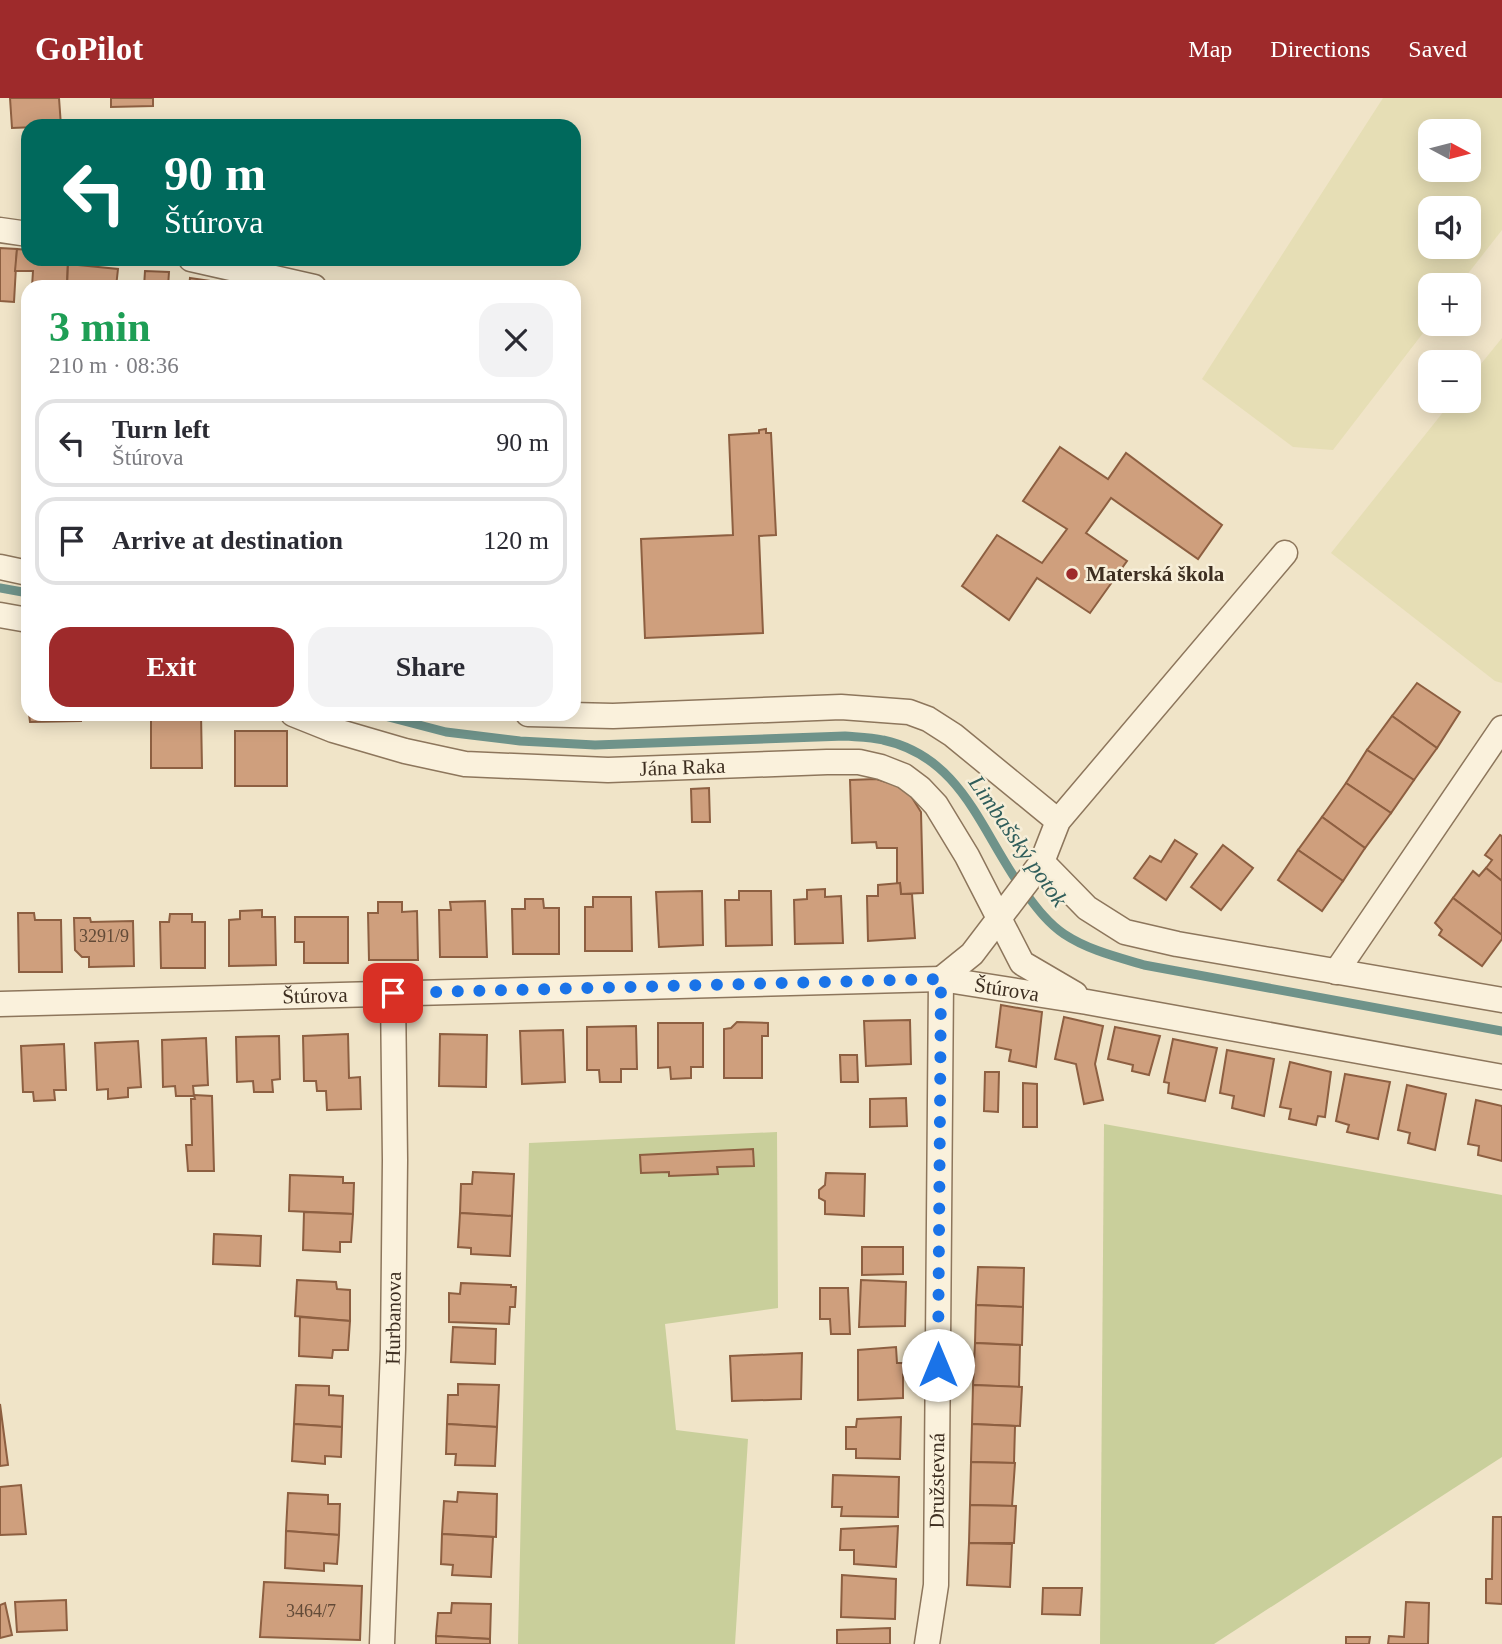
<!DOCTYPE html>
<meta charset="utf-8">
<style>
:root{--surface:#fff;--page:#f2f2f3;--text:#2b2b33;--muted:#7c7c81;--line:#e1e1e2;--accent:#9e2a2b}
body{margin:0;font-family:"Times New Roman",serif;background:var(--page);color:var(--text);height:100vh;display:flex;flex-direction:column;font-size:26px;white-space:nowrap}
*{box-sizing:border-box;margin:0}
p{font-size:23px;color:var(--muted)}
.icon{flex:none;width:38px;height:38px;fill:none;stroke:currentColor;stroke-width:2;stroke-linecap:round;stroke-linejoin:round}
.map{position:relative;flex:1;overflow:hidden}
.drawer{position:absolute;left:21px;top:182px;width:560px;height:441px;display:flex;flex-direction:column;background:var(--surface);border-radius:21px;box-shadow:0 4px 18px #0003}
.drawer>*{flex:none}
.banner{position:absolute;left:21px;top:21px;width:560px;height:147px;border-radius:21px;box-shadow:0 4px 18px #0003;background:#00695c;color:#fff;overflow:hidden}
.needle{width:46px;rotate:97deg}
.tools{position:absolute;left:1418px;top:21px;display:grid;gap:14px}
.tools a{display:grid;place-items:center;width:63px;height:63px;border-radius:14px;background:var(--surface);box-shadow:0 4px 18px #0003;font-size:35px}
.pin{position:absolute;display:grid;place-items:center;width:60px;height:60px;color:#fff;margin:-30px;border-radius:14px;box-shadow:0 4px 10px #0006}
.me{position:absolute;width:77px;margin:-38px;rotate:0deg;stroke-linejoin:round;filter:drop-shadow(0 0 5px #0008)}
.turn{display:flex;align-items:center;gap:24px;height:147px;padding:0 28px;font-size:32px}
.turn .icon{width:91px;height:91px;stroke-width:2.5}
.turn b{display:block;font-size:49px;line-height:60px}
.round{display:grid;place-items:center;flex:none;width:74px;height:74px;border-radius:21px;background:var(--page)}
.summary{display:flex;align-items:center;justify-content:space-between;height:119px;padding:0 28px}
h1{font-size:42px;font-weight:700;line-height:52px;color:#1e9e55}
.button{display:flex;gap:14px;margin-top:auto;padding:14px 28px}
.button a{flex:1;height:80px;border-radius:21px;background:var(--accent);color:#fff;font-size:28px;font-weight:700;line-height:80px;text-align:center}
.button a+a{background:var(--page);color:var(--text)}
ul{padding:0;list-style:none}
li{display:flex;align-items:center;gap:21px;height:88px;margin:0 14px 10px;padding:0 14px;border:4px solid var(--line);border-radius:21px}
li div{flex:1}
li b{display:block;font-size:26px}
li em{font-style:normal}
header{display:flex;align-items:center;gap:42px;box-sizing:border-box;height:98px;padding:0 35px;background:var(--accent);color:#fff}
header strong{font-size:33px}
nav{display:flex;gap:38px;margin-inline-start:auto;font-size:24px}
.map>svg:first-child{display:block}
.farmland{fill:#e6deb5;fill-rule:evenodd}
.green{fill:#c9cf9b}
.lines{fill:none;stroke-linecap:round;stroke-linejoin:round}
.stream{stroke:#6f938a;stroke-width:9}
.building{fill:#cf9f7d;stroke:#8d5f41;stroke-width:2}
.street-casing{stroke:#8d765c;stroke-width:27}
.street{stroke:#faf1dc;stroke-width:24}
.route{stroke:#1a73e8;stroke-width:12;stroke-dasharray:0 21.6}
.poi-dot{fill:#9e2a2b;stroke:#f7eed8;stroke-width:2.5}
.labels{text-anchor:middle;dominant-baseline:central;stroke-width:5;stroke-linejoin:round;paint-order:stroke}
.number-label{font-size:18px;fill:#624a37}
.poi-label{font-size:21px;font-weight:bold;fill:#3d2e20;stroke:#f7eed8;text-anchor:start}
.street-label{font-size:21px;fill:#3d2e20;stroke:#f7eed8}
.water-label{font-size:23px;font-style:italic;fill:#2f5d5a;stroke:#f7eed8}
</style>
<header>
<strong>GoPilot</strong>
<nav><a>Map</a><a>Directions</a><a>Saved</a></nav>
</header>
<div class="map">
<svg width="1502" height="1546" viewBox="0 0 1502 1546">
<rect width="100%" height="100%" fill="#f0e4c8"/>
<g class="farmland">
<path d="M1383,0H1502V132L1459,187H1430V226L1333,352L1293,349L1202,281ZM1430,33H1468V72H1430ZM1430,110H1468V149H1430Z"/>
<polygon points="1502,240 1502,585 1495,583 1331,455 1452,303 1468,303 1468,282"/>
</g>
<g class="green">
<polygon points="1104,1026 1502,1097 1502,1359 1214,1546 1100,1546"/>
<polygon points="777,1034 778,1210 665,1226 676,1332 748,1341 735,1546 518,1546 529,1045"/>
</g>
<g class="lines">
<g class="stream">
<polyline points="0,490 28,495"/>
<path d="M377,616L446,634L520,643L595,647L845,638C857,639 871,639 883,642C961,659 980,731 1021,789C1034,806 1046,824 1064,836C1088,852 1117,859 1144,867L1502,933"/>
</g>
</g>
<g class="building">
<polygon points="10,0 59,0 61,28 12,30"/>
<polygon points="111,0 153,0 153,8 111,9"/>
<polygon points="0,150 17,151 14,204 0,203"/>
<polygon points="17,151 28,152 28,161 68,161 67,189 32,189 33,173 15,173"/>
<polygon points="68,166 118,171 116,189 67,189"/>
<polygon points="145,173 169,174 168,189 144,189"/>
<polygon points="190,180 232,186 232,189 189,189"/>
<polygon points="766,331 766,335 771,335 776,437 759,438 763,535 645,540 641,441 733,437 729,337 759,335 759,332"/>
<polygon points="1060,349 1108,381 1126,355 1222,427 1198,461 1111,400 1086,435 1127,463 1090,515 1037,480 1009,522 962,488 997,437 1042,465 1067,431 1023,403"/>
<polygon points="1417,585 1460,614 1437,650 1392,618"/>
<polygon points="29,616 81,616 81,623 30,624"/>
<polygon points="151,616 201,616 202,670 151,670"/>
<polygon points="1392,618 1437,650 1414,682 1367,652"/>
<rect x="235" y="633" width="52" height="55"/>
<polygon points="1367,652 1414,682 1391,715 1346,685"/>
<polygon points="876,681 906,690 921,714 923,795 901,796 900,785 897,786 897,750 877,750 876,744 852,745 850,682"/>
<polygon points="1346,685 1391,715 1365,750 1322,719"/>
<polygon points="709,690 710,724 692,724 691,691"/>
<polygon points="1322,719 1365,750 1343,783 1298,752"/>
<polygon points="1500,737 1502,738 1502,783 1486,770 1492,762 1485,757"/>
<polygon points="1175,742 1197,756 1166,802 1134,780 1150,758 1161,764"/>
<polygon points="1223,747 1253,770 1221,812 1191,789"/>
<polygon points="1298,752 1343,783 1322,813 1278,782"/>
<polygon points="1486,770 1502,783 1502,837 1453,800 1473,773 1479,778"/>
<polygon points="900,785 901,796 912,796 915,840 868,843 867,798 878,798 878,787"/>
<polygon points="825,791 825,799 841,798 843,845 795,846 794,802 807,801 807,792"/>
<polygon points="702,793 703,847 659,849 656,794"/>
<polygon points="739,793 771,793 772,847 726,848 725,802 739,802"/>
<polygon points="593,799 631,799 632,853 585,853 585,809 593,809"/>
<polygon points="1453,800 1502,837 1502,841 1482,868 1439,837 1442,832 1435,825"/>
<polygon points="525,801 543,801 544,810 559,810 559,856 513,856 512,811 525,811"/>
<polygon points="485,803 487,859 440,859 439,812 451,812 450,804"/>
<polygon points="378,804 402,804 402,814 417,813 418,862 369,862 368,815 378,815"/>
<polygon points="262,812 262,819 275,819 276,867 229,868 229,822 240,821 240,813"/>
<polygon points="18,815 34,815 35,822 61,822 62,874 19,874"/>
<polygon points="170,816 192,816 192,824 205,824 205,870 161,870 160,824 169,824"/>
<polygon points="295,819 348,819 348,865 304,865 304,844 295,844"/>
<polygon points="74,820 90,820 91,824 133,823 134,868 89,869 89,859 82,859 75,852"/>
<polygon points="1001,907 1042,914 1036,969 1009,963 1011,952 996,949"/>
<polygon points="1064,919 1103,928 1095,966 1103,1002 1084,1006 1076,966 1055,961"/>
<polygon points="910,922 911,966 866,968 864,923"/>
<polygon points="737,924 768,925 768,938 762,938 762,980 724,980 724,931 731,930"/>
<polygon points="658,925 703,925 703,969 691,969 691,980 671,981 670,969 658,970"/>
<polygon points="636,928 637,971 621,971 621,984 600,984 599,972 587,972 587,929"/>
<polygon points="1115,929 1160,938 1149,977 1132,973 1133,967 1108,961"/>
<polygon points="563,932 565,984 522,986 520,933"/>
<polygon points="348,936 349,980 360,979 361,1011 327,1012 326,993 317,993 316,983 304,983 303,938"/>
<polygon points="440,936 487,937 486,989 439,988"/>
<polygon points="279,938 280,981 272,982 273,994 254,994 253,983 237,984 236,939"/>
<polygon points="206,940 208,987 193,988 194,998 176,998 175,988 163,989 162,942"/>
<polygon points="1173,941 1217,950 1205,1003 1168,995 1169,985 1164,984"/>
<polygon points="138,943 141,989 128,990 128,999 108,1001 108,991 97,992 95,945"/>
<polygon points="64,946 66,992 54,992 55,1002 34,1003 33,994 23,994 21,948"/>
<polygon points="1227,952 1274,961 1264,1018 1232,1010 1234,998 1220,995"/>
<polygon points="840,957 857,957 858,984 841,984"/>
<polygon points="1290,964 1331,974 1325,1019 1318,1018 1316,1027 1289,1021 1291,1011 1280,1009"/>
<polygon points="985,974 999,974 998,1014 984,1013"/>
<polygon points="1345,976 1390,984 1378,1041 1347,1034 1349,1027 1336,1023"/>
<polygon points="1023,985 1037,986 1037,1029 1023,1029"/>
<polygon points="1407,987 1446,996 1435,1052 1408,1045 1410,1035 1398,1032"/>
<polygon points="194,997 212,998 214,1073 188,1073 186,1047 192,1047 191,1001 195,1001"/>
<polygon points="906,1000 907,1028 870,1029 870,1001"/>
<polygon points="1476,1002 1502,1008 1502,1063 1478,1057 1479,1048 1468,1046"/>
<polygon points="753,1051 754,1068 717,1069 718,1076 669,1078 669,1074 641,1075 640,1057"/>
<polygon points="473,1074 514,1076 512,1118 460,1115 461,1086 472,1086"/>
<polygon points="826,1075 865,1076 864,1118 825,1116 825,1103 819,1100 819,1092 825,1087"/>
<polygon points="290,1077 343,1079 343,1085 354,1085 353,1116 289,1113"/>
<polygon points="304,1114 353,1116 351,1144 340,1144 340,1154 303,1152"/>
<polygon points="460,1115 512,1118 510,1158 471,1156 471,1150 458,1149"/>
<polygon points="214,1136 261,1138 260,1168 213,1166"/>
<polygon points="862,1149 903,1149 903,1176 862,1177"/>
<polygon points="978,1169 1024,1170 1023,1209 976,1207"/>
<polygon points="297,1182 336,1184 337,1191 350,1192 350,1223 295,1218"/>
<polygon points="861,1182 906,1184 905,1228 859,1229"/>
<polygon points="461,1185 511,1187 511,1189 516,1189 515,1209 510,1209 509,1226 449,1224 449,1195 460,1196"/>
<polygon points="820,1190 848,1190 850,1236 831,1236 830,1221 820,1221"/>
<polygon points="976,1207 1023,1209 1022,1247 975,1245"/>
<polygon points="300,1219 350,1223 348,1252 333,1252 332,1260 299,1258"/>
<polygon points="453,1229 496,1231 495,1266 451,1264"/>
<polygon points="975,1245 1020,1247 1019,1289 973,1287"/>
<polygon points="896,1249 897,1265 903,1265 903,1300 858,1302 858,1252"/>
<polygon points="802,1255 801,1301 732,1303 730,1258"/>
<polygon points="458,1286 499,1287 497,1329 447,1326 448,1297 458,1297"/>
<polygon points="296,1287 329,1288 329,1297 343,1298 342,1329 294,1326"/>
<polygon points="973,1287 1022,1289 1020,1328 972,1326"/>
<polygon points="0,1306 8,1367 0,1368"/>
<polygon points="901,1319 900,1361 856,1360 856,1351 846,1351 846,1329 856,1329 857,1321"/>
<polygon points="294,1326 342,1329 341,1359 325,1358 325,1366 292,1363"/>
<polygon points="447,1326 497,1329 495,1368 455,1367 456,1356 446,1356"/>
<polygon points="972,1326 1015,1328 1014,1365 971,1364"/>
<polygon points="971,1364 1015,1365 1012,1408 970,1407"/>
<polygon points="833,1377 899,1379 898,1419 841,1418 842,1409 832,1409"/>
<polygon points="21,1387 26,1436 0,1437 0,1389"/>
<polygon points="458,1394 497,1396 496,1439 442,1436 444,1403 457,1404"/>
<polygon points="288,1395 328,1397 328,1406 340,1406 339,1437 286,1433"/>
<polygon points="970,1407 1016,1408 1014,1445 969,1445"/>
<polygon points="1493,1419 1502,1419 1502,1506 1486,1505 1486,1481 1492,1481"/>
<polygon points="898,1428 896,1469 854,1466 854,1452 840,1452 841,1431"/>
<polygon points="286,1433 339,1437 337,1466 324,1465 324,1473 285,1470"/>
<polygon points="442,1436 493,1439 491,1479 452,1477 453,1467 441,1466"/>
<polygon points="969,1445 1012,1446 1010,1489 967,1487"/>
<polygon points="842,1477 896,1481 895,1521 841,1519"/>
<polygon points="264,1484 362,1488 360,1542 260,1539"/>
<polygon points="1043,1490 1082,1490 1080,1517 1042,1516"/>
<polygon points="66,1502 67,1532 17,1534 15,1504"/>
<polygon points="1406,1504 1429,1505 1428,1546 1388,1546 1389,1538 1404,1539"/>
<polygon points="5,1505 12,1537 0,1540 0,1507"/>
<polygon points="452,1505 491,1506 490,1541 436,1538 438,1515 451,1515"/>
<polygon points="890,1530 890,1546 837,1546 837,1532"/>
<polygon points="436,1538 490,1541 490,1546 436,1546"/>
<polygon points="1346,1539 1370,1539 1369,1546 1346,1546"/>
</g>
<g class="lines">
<defs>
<g id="street">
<polyline points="0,132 28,136"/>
<polyline points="191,161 314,189"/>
<polyline points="0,469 28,475"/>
<polyline points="0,517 28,522"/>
<path id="s1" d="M293,616L333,632L405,653L465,666L608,672L827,664H859L881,669L904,678L920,690L936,707L967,758L1022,865L1075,896"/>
<polyline points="528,616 613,618 841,609 909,614 928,621 953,637 1058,723"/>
<polyline points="1042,764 1087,810 1125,834 1177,846 1502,902"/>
<polyline points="1336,874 1502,630"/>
<polyline points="941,881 972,856 1042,764 1058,723 1285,455"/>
<path id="s2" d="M0,906L941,881L1087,904L1502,979"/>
<path id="s3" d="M382,1546L393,1251L395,1062L393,895"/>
<path id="s4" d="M927,1546L936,1487L941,881"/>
</g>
</defs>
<use href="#street" class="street-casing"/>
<use href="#street" class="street"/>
</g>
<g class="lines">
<polyline class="route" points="393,895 941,881 938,1267"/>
</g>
<circle class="poi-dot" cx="1072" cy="476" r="7"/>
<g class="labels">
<g class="number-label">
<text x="104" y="838">3291/9</text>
<text x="311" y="1513">3464/7</text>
</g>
<g class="poi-label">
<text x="1086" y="476">Materská škola</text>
</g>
<g class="street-label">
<text stroke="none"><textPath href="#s1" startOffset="397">Jána Raka</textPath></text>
<text stroke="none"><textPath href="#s2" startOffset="1008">Štúrova</textPath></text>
<text stroke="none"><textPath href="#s2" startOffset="315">Štúrova</textPath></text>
<text stroke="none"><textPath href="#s3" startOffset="326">Hurbanova</textPath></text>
<text stroke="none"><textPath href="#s4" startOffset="164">Družstevná</textPath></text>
</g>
<g class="water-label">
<text transform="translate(1018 743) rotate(55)">Limbašský potok</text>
</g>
</g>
</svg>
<div class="tools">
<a><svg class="needle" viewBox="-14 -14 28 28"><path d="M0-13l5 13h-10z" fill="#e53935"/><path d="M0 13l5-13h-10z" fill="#7c7c81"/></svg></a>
<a><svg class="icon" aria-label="sound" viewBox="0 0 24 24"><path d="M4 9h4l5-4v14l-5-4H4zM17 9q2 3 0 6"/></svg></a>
<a>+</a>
<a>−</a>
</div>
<div class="pin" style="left:393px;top:895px;background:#d93025"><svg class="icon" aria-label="arrive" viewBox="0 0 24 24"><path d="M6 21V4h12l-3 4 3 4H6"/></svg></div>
<svg class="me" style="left:938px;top:1267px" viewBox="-20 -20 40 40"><circle r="19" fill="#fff"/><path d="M0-13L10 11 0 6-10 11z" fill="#1a73e8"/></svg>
<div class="banner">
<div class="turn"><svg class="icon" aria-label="left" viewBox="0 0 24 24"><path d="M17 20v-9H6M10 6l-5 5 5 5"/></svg><div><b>90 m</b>Štúrova</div></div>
</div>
<section class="drawer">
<div class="summary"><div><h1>3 min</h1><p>210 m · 08:36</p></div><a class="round"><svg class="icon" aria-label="close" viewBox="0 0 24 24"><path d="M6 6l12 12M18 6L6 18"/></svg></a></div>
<ul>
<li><svg class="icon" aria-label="left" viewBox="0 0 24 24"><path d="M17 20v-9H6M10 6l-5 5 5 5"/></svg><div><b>Turn left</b><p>Štúrova</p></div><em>90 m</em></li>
<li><svg class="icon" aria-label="arrive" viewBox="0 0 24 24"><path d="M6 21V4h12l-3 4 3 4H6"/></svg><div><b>Arrive at destination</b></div><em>120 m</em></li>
</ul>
<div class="button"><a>Exit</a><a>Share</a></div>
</section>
</div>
